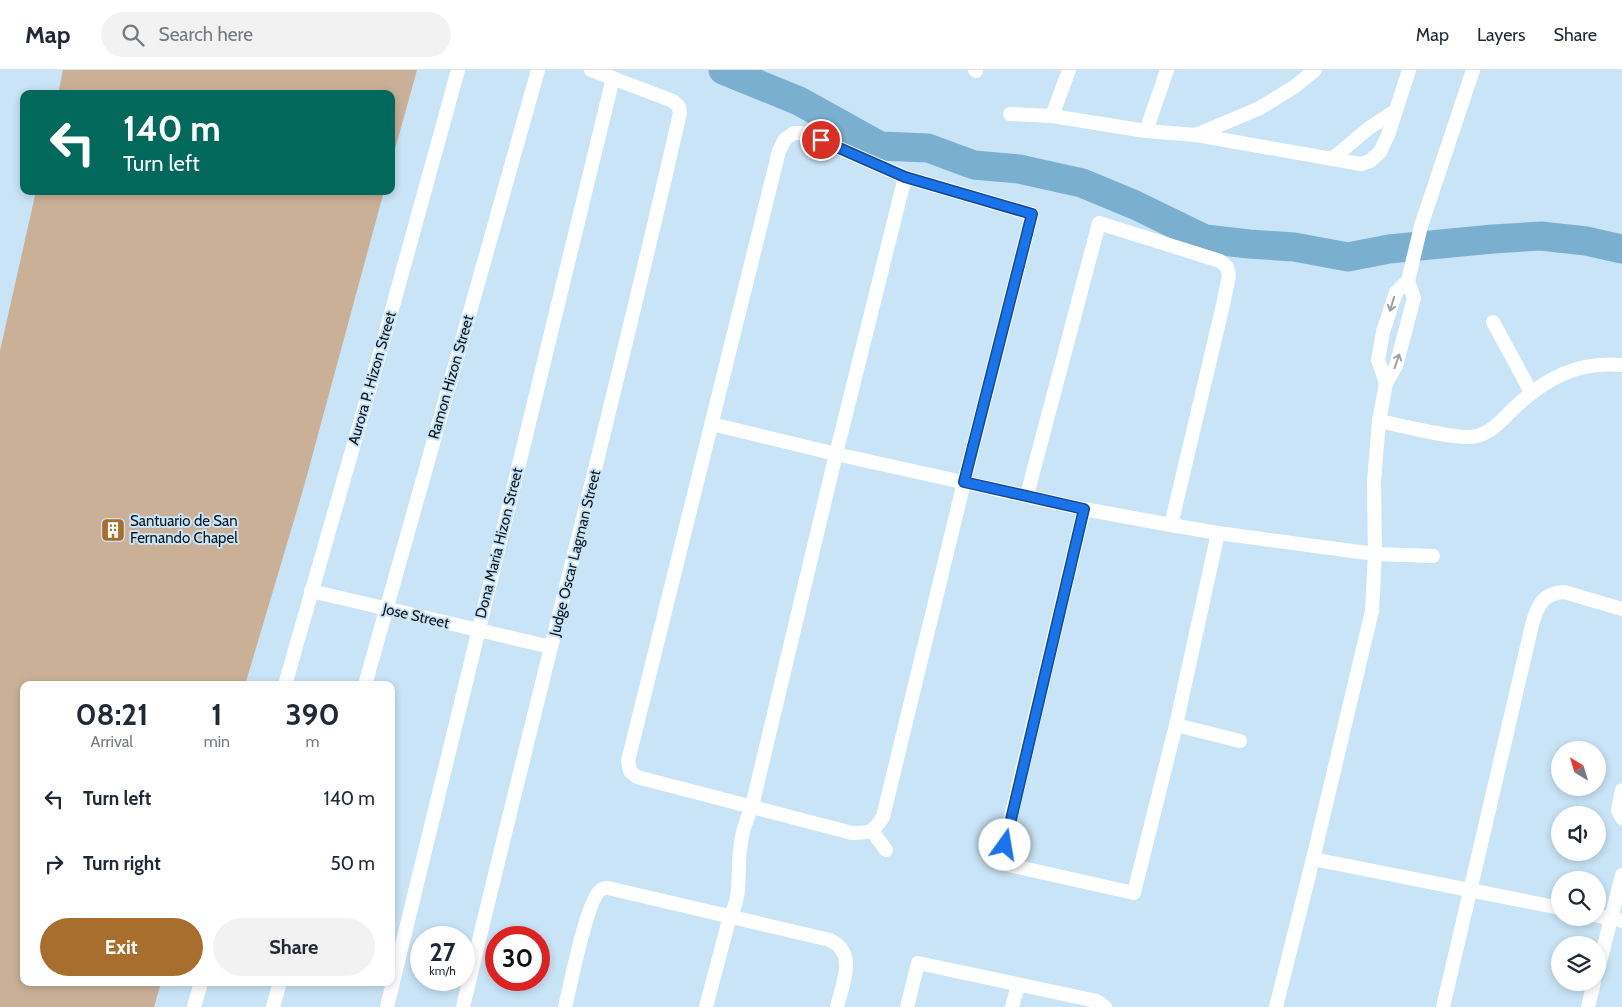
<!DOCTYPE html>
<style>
:root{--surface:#fff;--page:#f2f2f3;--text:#1f2937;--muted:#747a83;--line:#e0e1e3;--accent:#a86e2d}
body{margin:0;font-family:Cabin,sans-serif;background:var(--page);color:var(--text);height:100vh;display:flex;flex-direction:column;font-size:19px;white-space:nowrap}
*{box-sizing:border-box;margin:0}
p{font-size:16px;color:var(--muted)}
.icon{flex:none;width:28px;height:28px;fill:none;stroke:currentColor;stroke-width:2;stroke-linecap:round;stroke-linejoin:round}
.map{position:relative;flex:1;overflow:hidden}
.side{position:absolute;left:20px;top:611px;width:375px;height:305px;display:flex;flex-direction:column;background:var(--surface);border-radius:10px;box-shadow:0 2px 8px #0003}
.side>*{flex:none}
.top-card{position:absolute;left:20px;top:20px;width:375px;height:105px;border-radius:10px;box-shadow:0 2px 8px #0003;background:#00695c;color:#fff;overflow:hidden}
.needle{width:32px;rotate:322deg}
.fabs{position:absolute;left:1551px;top:671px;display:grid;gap:10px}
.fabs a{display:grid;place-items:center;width:55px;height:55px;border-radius:50%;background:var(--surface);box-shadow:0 2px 8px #0003;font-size:25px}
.speed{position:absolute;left:410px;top:856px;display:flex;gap:10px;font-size:25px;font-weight:700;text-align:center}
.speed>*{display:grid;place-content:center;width:65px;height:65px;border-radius:50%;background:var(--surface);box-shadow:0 2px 8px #0003;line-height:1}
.speed small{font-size:12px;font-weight:400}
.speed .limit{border:8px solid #d22;background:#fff;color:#111}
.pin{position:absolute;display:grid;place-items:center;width:42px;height:42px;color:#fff;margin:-21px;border:2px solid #fff;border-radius:50%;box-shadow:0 1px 5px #0007}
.me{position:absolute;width:55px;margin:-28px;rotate:13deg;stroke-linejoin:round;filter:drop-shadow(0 0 4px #0008)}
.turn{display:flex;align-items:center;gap:18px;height:105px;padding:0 20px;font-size:22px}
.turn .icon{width:65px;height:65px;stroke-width:2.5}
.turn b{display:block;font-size:35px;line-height:42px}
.eta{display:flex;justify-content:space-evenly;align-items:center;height:85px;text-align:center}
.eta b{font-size:30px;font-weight:700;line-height:35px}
.primary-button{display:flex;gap:10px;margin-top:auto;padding:10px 20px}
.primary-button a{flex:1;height:58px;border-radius:30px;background:var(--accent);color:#fff;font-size:20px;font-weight:700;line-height:58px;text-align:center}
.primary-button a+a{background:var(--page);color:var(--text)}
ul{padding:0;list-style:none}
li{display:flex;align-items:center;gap:15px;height:65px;padding:0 20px}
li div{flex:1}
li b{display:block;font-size:19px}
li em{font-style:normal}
header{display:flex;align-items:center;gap:30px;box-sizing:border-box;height:70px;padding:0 25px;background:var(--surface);border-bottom:1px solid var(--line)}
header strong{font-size:24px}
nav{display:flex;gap:28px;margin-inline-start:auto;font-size:18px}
.search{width:350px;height:45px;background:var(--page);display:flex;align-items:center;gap:12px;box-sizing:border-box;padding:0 18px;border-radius:28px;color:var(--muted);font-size:19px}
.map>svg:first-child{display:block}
.green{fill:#cab097}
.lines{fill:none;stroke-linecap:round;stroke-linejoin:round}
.river{stroke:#7bafcf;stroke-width:29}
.street{stroke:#fff;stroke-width:14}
.oneway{stroke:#9da1a4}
.route-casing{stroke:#114b97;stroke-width:12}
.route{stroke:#1a73e8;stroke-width:9}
.labels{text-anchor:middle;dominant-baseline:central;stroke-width:4;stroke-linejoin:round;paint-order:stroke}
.street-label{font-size:15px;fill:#0b151b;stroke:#c9e4f6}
.poi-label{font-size:15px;fill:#0b151b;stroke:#c9e4f6;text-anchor:start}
</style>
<header>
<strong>Map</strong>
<div class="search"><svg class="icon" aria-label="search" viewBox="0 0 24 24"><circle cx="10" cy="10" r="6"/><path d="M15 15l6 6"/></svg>Search here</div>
<nav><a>Map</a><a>Layers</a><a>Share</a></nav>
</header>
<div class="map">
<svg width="1622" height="937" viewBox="0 0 1622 937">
<rect width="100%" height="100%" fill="#c9e4f6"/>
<g class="green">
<polygon points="63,0 417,0 391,94 391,24 58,24"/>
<polygon points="36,121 384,121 303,420 245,615 24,615 24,912 161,913 154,937 0,937 0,281"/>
</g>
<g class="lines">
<polyline class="river" points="723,0 799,31 880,76 928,78 974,95 1019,99 1082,113 1135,135 1205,169 1249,174 1294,177 1348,187 1389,179 1493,169 1541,166 1586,171 1622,179"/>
<g class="street">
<polyline points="975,0 976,1"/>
<polyline points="1010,44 1052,46 1146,61 1196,65 1361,94 1370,91 1380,82 1388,65 1409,0"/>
<polyline points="1052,46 1069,0"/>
<polyline points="1146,61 1167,0"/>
<path d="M794,63H804L905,107L1032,144L964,412L883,747C873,763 869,763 852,763L637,707L630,701L628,691L779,81L785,69Z"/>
<polyline points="1196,65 1260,38 1294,17 1315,0"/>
<polyline points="1332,89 1369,58 1395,41"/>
<polyline points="1493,252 1531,322"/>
<polyline points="1386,313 1378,290 1383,262 1396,222 1408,211 1421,156 1473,0"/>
<path d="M1379,351C1400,355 1459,371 1477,366C1491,363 1503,349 1513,339C1545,309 1576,291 1622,295"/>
<polyline points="712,354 836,384 1084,439 1171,455 1218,463 1375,484 1433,486"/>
<polyline points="1027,425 1099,153 1220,191 1227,197 1229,206 1223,235 1171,455"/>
<polyline points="1084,439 1000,793 1134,823 1176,655 1218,463"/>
<polyline points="311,521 551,577"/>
<polyline points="285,615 383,272 458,0"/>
<polyline points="365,615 538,0"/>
<polyline points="1176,655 1240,671"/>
<polyline points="1622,720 1618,740 1622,748"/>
<polyline points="872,761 886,780"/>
<polyline points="1313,789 1560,838"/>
<polyline points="1598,846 1622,851"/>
<polyline points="1598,900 1622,805"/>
<polyline points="194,937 201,912"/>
<polyline points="273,937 280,912"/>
<polyline points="387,937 613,8"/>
<path d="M463,937C534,638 612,342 680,43L679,37L673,31L591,0"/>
<path d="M565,937C570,918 587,828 601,820C603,818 606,818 608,818L830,870C858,883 842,914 837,937"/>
<path d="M706,937L730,846C742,827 737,802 740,781C741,766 746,750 752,736L836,384L905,107"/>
<polyline points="907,937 918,893 1097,931 1105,937"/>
<polyline points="1012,937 1018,915"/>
<polyline points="1276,937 1313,789 1372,541 1375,484 1374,412 1379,351 1386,313 1396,296 1414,228 1408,211"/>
<path d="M1443,937L1532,555C1537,537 1542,523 1564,522L1622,539"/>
<polyline points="1588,937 1594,912"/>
</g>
</g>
<defs><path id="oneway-shaft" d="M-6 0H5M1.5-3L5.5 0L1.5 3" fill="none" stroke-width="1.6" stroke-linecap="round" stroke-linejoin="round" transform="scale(1.25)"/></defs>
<g class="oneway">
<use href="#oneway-shaft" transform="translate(1392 234) rotate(107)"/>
<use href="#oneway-shaft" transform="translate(1397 291) rotate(-71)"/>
</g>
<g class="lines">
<defs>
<polyline id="route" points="821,70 905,107 1032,144 964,412 1084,439 1005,775"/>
</defs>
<use href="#route" class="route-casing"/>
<use href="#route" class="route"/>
</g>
<defs>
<symbol id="building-square" viewBox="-11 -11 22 22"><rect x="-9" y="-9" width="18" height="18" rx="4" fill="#a86e2d" stroke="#c9e4f6"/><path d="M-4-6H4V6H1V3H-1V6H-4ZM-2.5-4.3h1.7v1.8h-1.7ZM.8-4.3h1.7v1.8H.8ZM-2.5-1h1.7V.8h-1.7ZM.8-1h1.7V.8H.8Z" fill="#fff"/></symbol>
</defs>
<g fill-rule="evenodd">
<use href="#building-square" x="99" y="446" width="28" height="28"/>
</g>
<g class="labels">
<g class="street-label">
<text transform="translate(451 307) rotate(-74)">Ramon Hizon Street</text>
<text transform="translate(372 308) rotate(-74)">Aurora P. Hizon Street</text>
<text transform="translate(499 473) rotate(-76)">Dona Maria Hizon Street</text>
<text transform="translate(575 483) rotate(-76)">Judge Oscar Lagman Street</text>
<text transform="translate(416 546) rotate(13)">Jose Street</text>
</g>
<g class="poi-label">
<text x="130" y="451">Santuario de San<tspan x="130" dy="17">Fernando Chapel</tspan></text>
</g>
</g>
</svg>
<div class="fabs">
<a><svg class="needle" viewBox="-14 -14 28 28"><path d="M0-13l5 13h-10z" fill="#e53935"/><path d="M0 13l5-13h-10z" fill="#747a83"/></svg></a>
<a><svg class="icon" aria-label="sound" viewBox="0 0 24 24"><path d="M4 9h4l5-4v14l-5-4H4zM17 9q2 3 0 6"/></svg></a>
<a><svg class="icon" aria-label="search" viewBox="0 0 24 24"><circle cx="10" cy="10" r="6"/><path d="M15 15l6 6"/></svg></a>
<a><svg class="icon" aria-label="layers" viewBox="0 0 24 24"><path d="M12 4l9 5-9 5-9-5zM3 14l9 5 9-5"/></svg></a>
</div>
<div class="speed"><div>27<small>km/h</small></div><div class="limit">30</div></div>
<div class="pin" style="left:821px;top:70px;background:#d93025"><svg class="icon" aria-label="arrive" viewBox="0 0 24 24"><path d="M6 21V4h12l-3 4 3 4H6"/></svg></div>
<svg class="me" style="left:1005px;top:775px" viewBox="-20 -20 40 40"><circle r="19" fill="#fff"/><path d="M0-13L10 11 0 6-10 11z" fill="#1a73e8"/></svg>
<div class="top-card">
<div class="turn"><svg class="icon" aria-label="left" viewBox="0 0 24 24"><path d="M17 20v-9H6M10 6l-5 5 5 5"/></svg><div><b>140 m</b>Turn left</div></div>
</div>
<section class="side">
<div class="eta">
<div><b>08:21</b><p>Arrival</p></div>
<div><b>1</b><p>min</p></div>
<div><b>390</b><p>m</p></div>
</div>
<ul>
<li><svg class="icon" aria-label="left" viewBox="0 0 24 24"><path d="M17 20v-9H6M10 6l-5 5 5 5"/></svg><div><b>Turn left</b></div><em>140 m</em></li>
<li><svg class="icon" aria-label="right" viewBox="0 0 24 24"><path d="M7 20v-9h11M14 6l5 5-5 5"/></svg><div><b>Turn right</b></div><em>50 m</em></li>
</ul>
<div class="primary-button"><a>Exit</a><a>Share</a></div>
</section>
</div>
